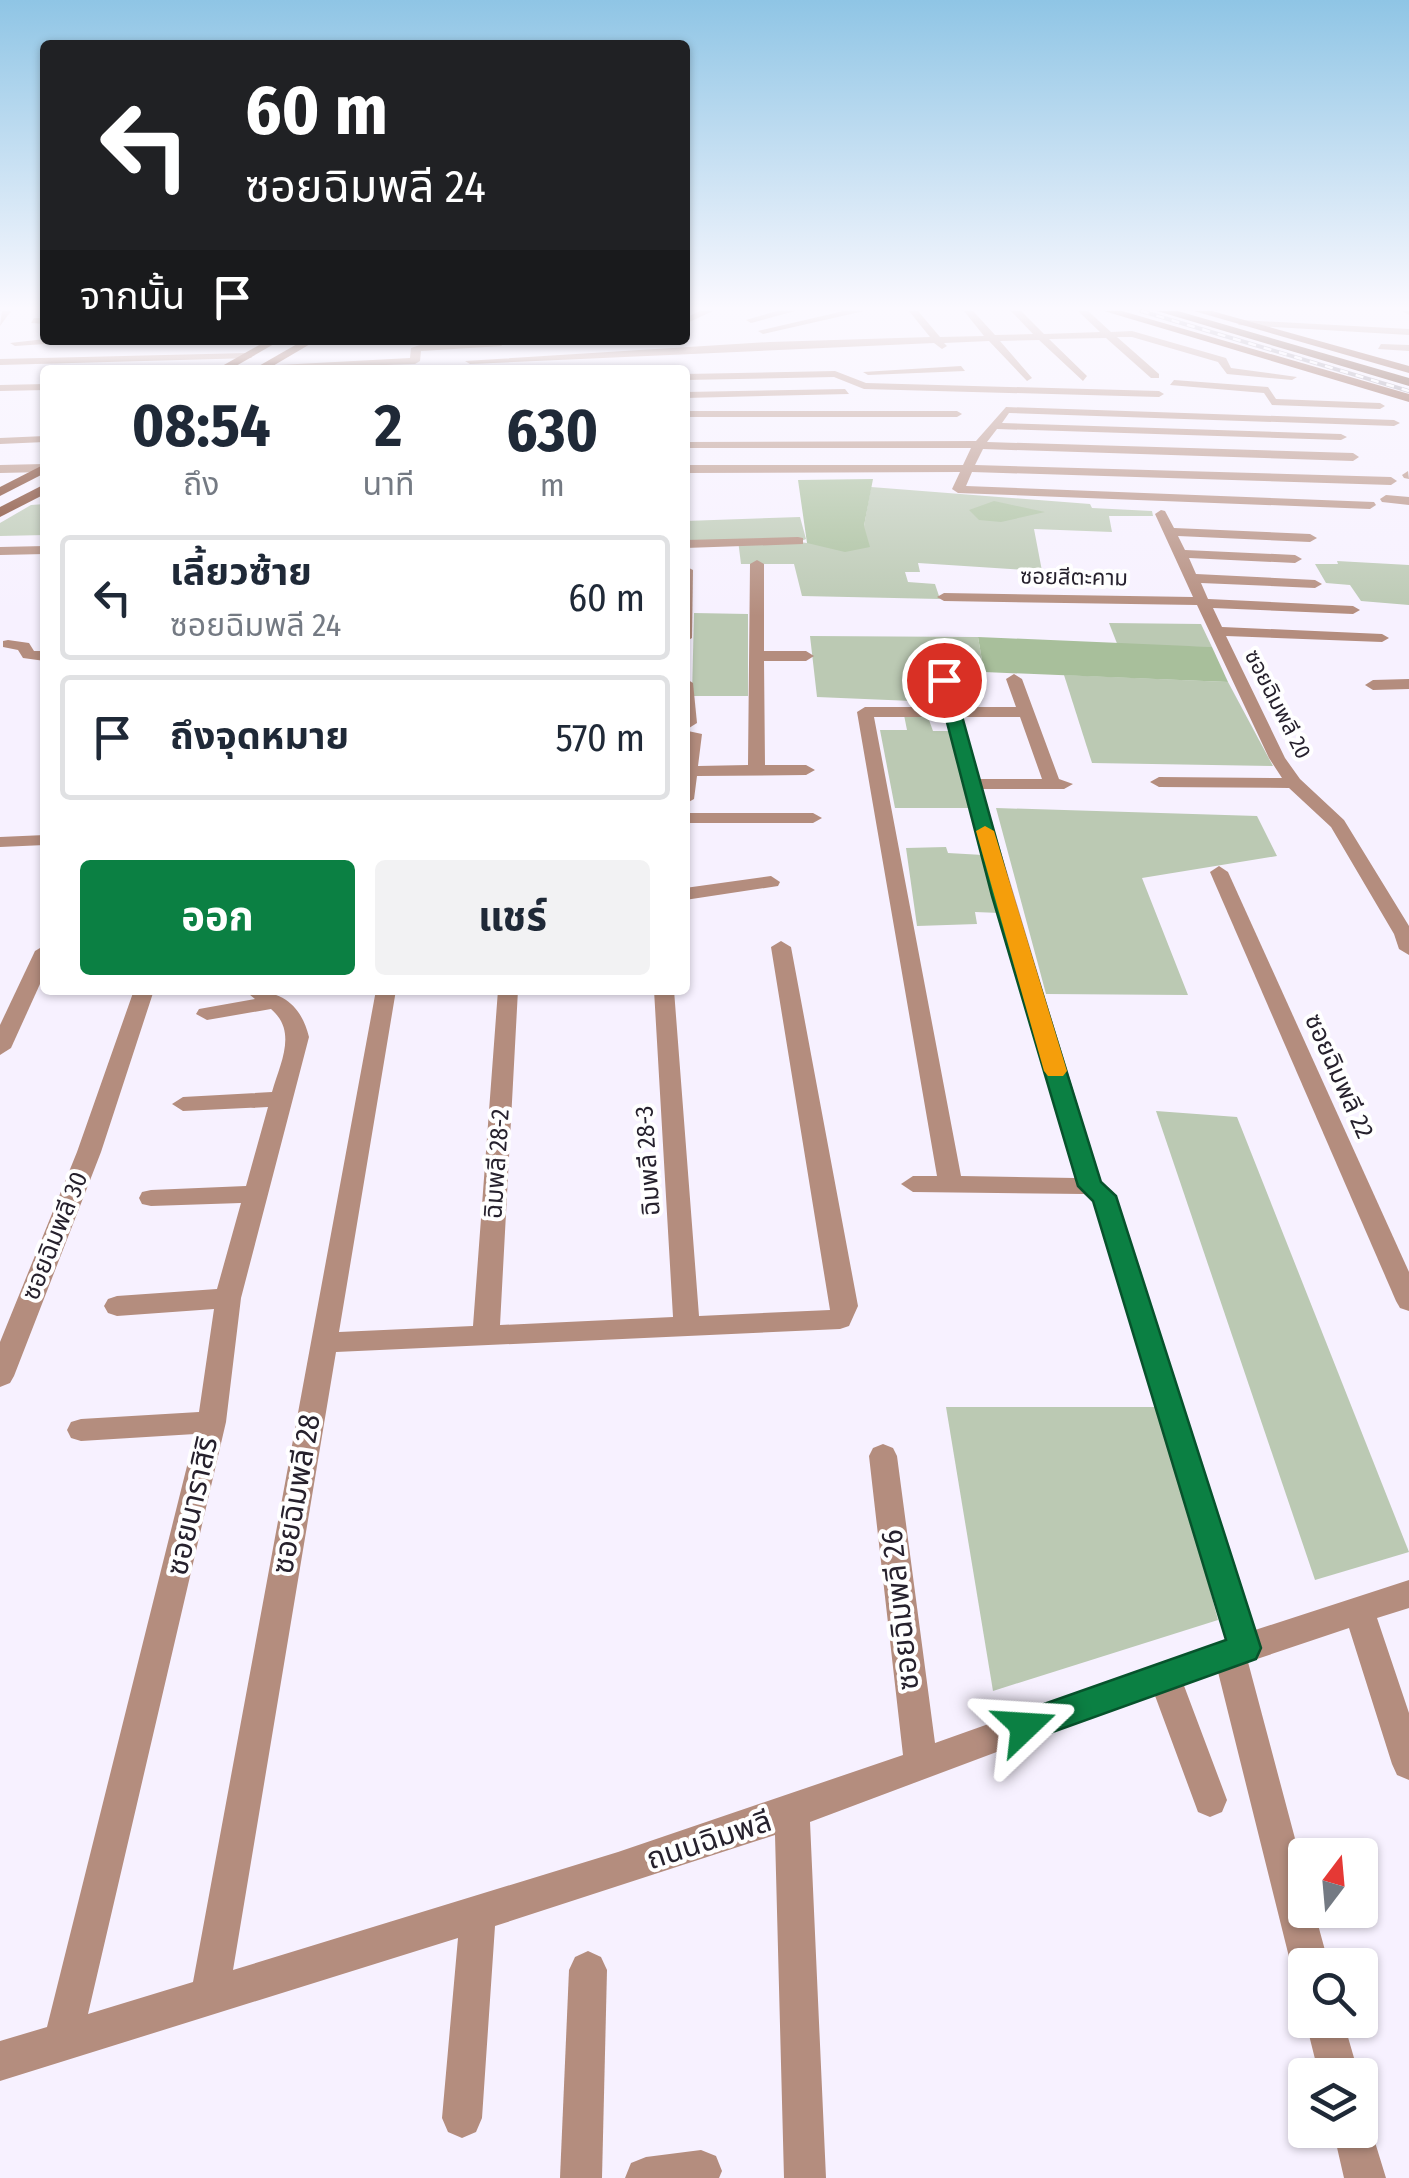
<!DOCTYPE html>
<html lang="th">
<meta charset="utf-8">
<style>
:root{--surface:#fff;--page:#f2f2f3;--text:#1f2937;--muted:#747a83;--line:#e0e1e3;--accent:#0b8043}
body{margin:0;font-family:"Fira Sans Condensed","Noto Sans Thai",sans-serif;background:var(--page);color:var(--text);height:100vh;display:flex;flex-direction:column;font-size:38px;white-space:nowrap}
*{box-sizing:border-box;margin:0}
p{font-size:32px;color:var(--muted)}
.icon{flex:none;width:55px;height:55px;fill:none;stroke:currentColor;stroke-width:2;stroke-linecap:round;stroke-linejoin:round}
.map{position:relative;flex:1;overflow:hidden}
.side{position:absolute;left:40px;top:365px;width:650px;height:630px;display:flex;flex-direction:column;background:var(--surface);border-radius:10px;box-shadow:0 2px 8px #0004}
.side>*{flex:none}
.banner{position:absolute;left:40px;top:40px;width:650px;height:305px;border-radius:10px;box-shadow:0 2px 8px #0004;background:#202124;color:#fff;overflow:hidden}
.needle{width:65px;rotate:16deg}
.fabs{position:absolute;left:1288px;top:1838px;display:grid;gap:20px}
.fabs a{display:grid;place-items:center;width:90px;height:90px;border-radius:10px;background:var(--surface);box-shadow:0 2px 8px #0004;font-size:50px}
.pin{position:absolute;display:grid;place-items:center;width:85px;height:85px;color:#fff;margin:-42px;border:5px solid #fff;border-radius:50%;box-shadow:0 2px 10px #0007}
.me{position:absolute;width:110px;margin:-55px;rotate:70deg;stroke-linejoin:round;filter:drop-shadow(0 0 8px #0008)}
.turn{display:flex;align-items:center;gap:35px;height:210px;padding:0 40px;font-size:45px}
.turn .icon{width:130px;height:130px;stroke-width:2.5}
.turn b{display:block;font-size:70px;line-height:85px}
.then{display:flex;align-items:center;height:95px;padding:0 40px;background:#0003;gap:20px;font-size:38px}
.eta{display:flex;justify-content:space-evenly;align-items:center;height:170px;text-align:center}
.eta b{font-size:60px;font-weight:700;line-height:70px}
.action{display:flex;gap:20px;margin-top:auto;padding:20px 40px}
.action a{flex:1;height:115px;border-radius:10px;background:var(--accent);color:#fff;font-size:40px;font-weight:700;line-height:115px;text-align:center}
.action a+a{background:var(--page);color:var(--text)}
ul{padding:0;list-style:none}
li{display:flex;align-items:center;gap:30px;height:125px;margin:0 20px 15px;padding:0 20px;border:5px solid var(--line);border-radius:10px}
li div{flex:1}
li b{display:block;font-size:38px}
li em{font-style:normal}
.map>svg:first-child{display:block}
.green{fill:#bbc9b3}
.forest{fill:#a8bf9b}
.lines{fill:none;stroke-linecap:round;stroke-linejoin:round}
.minor{fill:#b48d7e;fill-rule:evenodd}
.major{fill:#77371d;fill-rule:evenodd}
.highway{fill:#581f04;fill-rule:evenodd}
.rail-casing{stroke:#8b8693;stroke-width:4}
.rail{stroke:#fff;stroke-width:2.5;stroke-dasharray:8;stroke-linecap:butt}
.route{fill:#0b8043;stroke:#07532c;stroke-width:2.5}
.slow{fill:#f59e0b}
.labels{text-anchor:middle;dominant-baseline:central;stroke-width:8;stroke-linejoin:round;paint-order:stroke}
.far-street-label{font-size:22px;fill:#26212d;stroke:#fff}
.street-label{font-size:25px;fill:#26212d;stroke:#fff}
.near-street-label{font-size:30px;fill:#26212d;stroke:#fff}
</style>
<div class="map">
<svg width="1409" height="2178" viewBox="0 0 1409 2178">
<rect width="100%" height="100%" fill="#f7f1ff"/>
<g class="green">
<polygon points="871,487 1090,504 1092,508 1152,511 1153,516 1109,516 1112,532 1034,529 1042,571 918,563 920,572 905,572 908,582 935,584 940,599 802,596 794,564 741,564 738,540 685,541 685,521 800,517 806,539 799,542 807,543 864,526"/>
<polygon points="45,504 45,535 0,536 0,523 31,505"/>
<polygon points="1337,561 1409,565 1409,605 1361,601 1350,585 1326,583 1315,564 1338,564"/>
<polygon points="694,613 748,614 748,696 692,696"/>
<polygon points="1109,623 1201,624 1212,647 1118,646"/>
<polygon points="810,636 978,637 984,672 914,670 912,701 817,697"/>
<polygon points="1064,675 1228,682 1273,766 1092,763"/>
<polygon points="904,715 928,717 933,731 953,731 971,808 895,808 880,730 907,730"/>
<polygon points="996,808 1257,816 1277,856 1142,878 1188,995 1046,994"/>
<polygon points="946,847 948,853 983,855 1000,913 975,912 977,924 917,926 906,848"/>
<polygon points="1156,1111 1237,1117 1409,1552 1315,1580"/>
<polygon points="946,1407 1161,1407 1218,1620 993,1691"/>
</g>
<g class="forest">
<polygon points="873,479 864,526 870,547 845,552 807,543 798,480"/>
<polygon points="994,501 1045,512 1001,522 979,520 969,510"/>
<polygon points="978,637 1212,647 1228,682 984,672"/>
</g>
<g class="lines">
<g class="minor">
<polygon points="2,311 11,311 0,326"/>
<polygon points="700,311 713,311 685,324 685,318"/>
<polygon points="777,311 795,311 751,323 746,320"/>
<polygon points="844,311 864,311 763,334 758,331"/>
<polygon points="909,311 918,311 940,337 984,336 964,311 973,311 995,335 1033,334 1011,311 1021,311 1044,334 1100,332 1078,311 1088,311 1111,332 1132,331 1226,358 1231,368 1297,377 1292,380 1227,374 1218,362 1132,337 1117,337 1159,374 1159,378 1151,378 1106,338 1049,339 1087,376 1083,381 1039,340 1000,341 1032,378 1027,381 989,341 944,343 947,346 942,349 934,343 470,364 465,361 770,342 930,337"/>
<polygon points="1402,311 1409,311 1409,315"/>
<polygon points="34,318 45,318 45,324 31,323"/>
<polygon points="1241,320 1409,329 1409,335 1238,325"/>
<polygon points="45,339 45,340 105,340 15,346 10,343"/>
<polygon points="499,341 502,346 421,351 420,361 415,364 265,369 260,366 410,358 411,348 420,345"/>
<polygon points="1381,344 1409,345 1409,351 1378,349"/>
<polygon points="248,353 252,358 0,365 0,359"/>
<polygon points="961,366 965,371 868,375 863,372"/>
<polygon points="835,371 866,383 1159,391 1164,394 1159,397 864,389 834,377 685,380 685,374"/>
<polygon points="1174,380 1268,387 1276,399 1380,403 1385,406 1380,409 1272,405 1264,393 1170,385"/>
<polygon points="45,384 45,390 0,391 0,385"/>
<polygon points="845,389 849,394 685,398 685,392"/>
<polygon points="1006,407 1394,420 1400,423 1394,426 1009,413 1002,423 1341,434 1347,437 1341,440 997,429 987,442 1353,453 1359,457 1353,461 983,449 975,465 1391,477 1397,481 1391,485 972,472 966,486 1374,502 1376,505 1370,509 958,493 952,489 960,472 685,473 685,465 963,465 971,448 685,448 685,442 976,441"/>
<polygon points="685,411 957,411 962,414 957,417 686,417"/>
<polygon points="45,436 45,442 0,444 0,438"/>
<polygon points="44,464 44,472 0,473 0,465"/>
<polygon points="1408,471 1409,479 1404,478 1402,475"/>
<polygon points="1386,495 1409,497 1409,505 1382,502 1380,499"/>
<polygon points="1161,510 1165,511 1174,528 1310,534 1317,538 1310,542 1178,536 1185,550 1295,555 1302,559 1295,563 1189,558 1196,574 1315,580 1322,584 1315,588 1201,583 1208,599 1353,606 1360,610 1353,614 1213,608 1222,627 1382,634 1389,638 1382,642 1226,636 1285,758 1300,779 1344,820 1409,926 1409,955 1399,949 1394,934 1331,827 1289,788 1159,787 1150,782 1159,777 1282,778 1269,758 1197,605 944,601 937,597 944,593 1193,597 1155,514"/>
<polygon points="798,537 803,538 803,544 685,548 685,540"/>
<polygon points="45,546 45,554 0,555 0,547"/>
<polygon points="757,560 764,564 764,651 806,651 814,656 806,661 764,661 765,765 806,765 815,770 806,775 697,776 694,799 685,804 688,731 702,734 698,766 748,765 750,564"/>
<polygon points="685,566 693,570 692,638 685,642"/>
<polygon points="8,640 29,643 34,651 45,651 45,661 23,658 18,650 3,647 3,641"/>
<path d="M1014,674L1022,679L1059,779L1073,784L1064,789H982L1101,1182L1116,1197L1255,1630L1409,1580V1608L1377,1618L1409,1713V1780L1397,1775L1392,1764L1349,1628L1248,1662L1305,1876V1910H1314L1329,1965H1305V1982L1297,1978L1291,1965L1218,1672L1183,1683L1227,1800L1222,1812L1210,1817L1198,1812L1154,1693L810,1822L826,2178H784L775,1835L495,1926L482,2118L476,2132L462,2138L448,2132L442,2118L458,1938L0,2081V2041L47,2027L195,1434L81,1441L71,1438L67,1430L71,1422L81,1419L199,1412L214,1309L117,1316L108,1313L104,1306L108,1299L117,1296L217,1289L241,1203L151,1206L142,1204L139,1198L142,1192L151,1190L246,1186L268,1107L183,1111L172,1104L183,1097L272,1092C280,1063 298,1032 271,1009L207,1020L196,1014L199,1009L255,999L244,990C278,990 300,1001 309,1037L241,1298L226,1422L88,2014L193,1982L376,990H396L339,1332L473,1326L498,990H518L500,1325L673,1317L654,990H674L699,1316L830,1310L771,947L781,941L791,947L858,1306L849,1326L840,1329L336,1352L233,1970L618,1852L903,1755L869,1456L873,1448L883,1444L893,1448L897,1456L935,1743L1226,1640L1093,1201L1084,1194L913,1192L901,1184L913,1176H937L857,712L865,707H943L936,680L944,675L952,680L959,707H1016L1006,679ZM874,717H946L992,895L1075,1178L961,1176ZM962,717H1020L1042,779H979Z"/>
<polygon points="685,678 693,683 697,723 689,728 685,727"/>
<polygon points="1409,679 1409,689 1373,690 1365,685 1373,680"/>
<polygon points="685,813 813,813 822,818 813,823 685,823"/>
<polygon points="45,835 45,845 0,847 0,837"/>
<polygon points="1219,866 1228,872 1409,1272 1409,1311 1400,1308 1396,1301 1210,872"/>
<polygon points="771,876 780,882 778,886 685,900 685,888"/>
<polygon points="45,945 45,973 11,1048 0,1055 0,1025 35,951"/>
<polygon points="134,990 154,990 101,1152 14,1376 10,1383 0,1387 0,1342 77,1152"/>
<polygon points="588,1951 601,1957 607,1970 602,2178 560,2178 569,1970 575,1957"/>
<polygon points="1305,2019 1343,2020 1359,2075 1319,2075"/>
<polygon points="1360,2113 1367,2116 1386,2178 1344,2178 1333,2130 1360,2130"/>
<polygon points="701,2150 716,2156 722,2171 719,2178 625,2178 631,2163 646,2157"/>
</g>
<g class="major">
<polygon points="1104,311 1122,311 1409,394 1409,402"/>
<polygon points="1194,311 1212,311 1409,366 1409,373"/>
<polygon points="268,340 281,340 229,370 215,370"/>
<polygon points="304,340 317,340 266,370 252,370"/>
<polygon points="45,464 45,473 0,496 0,487"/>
<polygon points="45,484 45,494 0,517 0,507"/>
</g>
<polygon class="highway" points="1157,311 1178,311 1409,378 1409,386"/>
<defs>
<polyline id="rail" points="1141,311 1409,391"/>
</defs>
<use href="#rail" class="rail-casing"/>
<use href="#rail" class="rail"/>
</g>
<linearGradient id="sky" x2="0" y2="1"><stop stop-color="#8fc5e5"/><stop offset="0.5" stop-color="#fbf9ff"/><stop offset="1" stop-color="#fbf9ff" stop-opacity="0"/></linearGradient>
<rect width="1409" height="616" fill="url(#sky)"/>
<polygon class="route" points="944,676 952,680 1012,896 1101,1182 1116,1196 1261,1648 1256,1659 1025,1742 1013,1737 1008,1726 1013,1715 1226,1640 1093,1201 1078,1186 992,896 936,680"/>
<polygon class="slow" points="985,826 994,831 1067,1071 1063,1076 1048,1076 1044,1071 976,831"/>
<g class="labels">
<g class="far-street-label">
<text transform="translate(1074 577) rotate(1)">ซอยสีตะคาม</text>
<text transform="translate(1278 704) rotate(63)">ซอยฉิมพลี 20</text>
</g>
<g class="street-label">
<text transform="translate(1339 1076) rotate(66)">ซอยฉิมพลี 22</text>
<text transform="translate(648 1161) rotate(-94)">ฉิมพลี 28-3</text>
<text transform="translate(497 1164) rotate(-86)">ฉิมพลี 28-2</text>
<text transform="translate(55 1236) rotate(-68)">ซอยฉิมพลี 30</text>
</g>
<g class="near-street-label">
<text transform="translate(296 1494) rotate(-80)">ซอยฉิมพลี 28</text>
<text transform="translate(192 1506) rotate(-77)">ซอยนาราสิริ</text>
<text transform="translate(900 1610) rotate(-96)">ซอยฉิมพลี 26</text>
<text transform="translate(709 1840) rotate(-18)">ถนนฉิมพลี</text>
</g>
</g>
</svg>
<div class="fabs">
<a><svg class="needle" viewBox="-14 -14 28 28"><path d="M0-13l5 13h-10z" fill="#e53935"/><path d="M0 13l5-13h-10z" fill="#747a83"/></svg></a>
<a><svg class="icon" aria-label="search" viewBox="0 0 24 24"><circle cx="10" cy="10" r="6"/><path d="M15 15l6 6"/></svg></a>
<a><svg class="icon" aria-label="layers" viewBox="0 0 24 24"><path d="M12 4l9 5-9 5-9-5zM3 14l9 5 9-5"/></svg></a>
</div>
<div class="pin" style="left:944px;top:680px;background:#d93025"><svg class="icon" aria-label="arrive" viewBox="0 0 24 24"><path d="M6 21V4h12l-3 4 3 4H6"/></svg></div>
<svg class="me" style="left:1025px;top:1726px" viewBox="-20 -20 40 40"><path d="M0-17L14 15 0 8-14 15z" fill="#0b8043" stroke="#fff" stroke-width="4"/></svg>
<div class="banner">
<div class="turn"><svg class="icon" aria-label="left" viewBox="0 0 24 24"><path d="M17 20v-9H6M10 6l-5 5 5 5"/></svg><div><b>60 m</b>ซอยฉิมพลี 24</div></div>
<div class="then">จากนั้น<svg class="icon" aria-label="arrive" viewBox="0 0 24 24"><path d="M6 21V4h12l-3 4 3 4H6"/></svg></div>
</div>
<section class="side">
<div class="eta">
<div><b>08:54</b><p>ถึง</p></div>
<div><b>2</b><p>นาที</p></div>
<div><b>630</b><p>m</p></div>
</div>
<ul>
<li><svg class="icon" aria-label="left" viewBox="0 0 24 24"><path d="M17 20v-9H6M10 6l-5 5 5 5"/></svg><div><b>เลี้ยวซ้าย</b><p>ซอยฉิมพลี 24</p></div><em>60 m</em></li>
<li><svg class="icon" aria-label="arrive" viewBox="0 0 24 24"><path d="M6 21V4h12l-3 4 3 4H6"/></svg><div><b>ถึงจุดหมาย</b></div><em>570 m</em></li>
</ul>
<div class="action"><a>ออก</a><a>แชร์</a></div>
</section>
</div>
